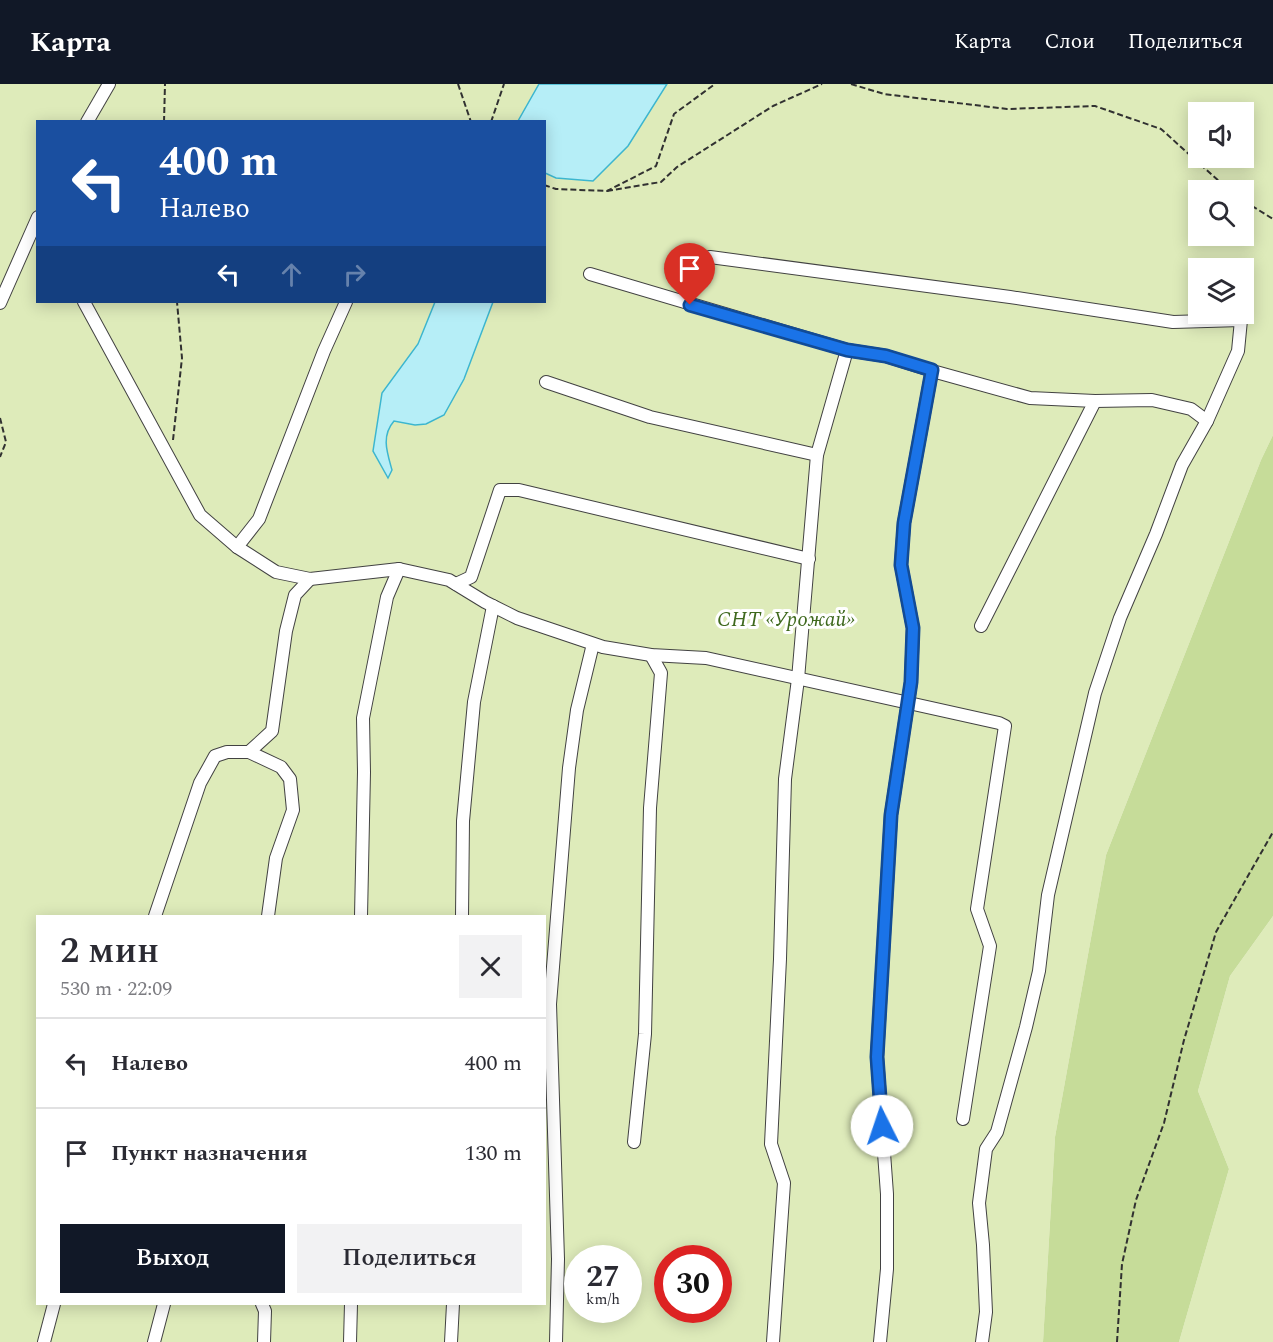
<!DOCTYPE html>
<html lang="ru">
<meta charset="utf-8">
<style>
:root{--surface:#fff;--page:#f2f2f3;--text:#2b2b33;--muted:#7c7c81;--line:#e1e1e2;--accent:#111827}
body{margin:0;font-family:Spectral,serif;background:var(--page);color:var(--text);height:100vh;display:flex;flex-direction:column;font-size:22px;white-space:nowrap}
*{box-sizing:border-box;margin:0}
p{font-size:20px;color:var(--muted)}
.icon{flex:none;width:33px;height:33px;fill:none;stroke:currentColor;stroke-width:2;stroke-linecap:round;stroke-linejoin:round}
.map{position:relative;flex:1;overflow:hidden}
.panel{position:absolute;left:36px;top:831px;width:510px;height:390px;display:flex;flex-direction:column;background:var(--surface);border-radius:0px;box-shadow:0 3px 15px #0003}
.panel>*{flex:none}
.top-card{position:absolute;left:36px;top:36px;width:510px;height:183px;border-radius:0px;box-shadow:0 3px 15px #0003;background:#1a4fa0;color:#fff;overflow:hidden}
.fabs{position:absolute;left:1188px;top:18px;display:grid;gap:12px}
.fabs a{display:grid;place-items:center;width:66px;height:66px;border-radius:0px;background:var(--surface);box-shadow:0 3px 15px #0003;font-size:30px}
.speed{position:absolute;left:564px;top:1161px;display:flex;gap:12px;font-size:30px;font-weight:700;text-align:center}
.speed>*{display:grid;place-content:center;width:78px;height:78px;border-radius:50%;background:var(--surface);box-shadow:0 3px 15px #0003;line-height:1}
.speed small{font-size:15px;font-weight:400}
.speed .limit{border:9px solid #d22;background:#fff;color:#111}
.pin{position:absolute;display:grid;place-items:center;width:51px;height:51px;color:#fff;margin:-62px -26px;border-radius:50% 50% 50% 0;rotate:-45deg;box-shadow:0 0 6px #0007}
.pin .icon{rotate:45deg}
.me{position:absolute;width:66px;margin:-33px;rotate:356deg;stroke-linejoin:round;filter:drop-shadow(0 0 4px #0008)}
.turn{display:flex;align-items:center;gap:21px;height:126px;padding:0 24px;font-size:27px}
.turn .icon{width:78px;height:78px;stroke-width:2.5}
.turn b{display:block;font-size:42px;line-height:51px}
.lanes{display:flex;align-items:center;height:57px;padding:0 24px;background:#0003;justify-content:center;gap:30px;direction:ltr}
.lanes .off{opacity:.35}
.round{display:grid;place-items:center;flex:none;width:63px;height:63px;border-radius:0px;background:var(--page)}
.summary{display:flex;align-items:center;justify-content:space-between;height:102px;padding:0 24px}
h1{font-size:36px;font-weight:600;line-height:45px}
.action{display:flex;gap:12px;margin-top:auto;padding:12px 24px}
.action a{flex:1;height:69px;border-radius:0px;background:var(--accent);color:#fff;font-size:24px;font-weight:600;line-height:69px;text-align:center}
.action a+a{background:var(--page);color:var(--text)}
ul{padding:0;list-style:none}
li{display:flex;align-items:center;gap:18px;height:90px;padding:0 24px;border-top:2px solid var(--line)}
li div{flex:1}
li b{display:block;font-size:22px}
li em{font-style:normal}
header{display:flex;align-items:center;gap:36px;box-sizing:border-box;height:84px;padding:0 30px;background:var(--accent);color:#fff}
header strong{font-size:28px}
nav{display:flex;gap:33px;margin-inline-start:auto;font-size:21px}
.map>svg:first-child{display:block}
.green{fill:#deebba;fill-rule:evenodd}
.forest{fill:#c6dc99}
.water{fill:#b6eef7;stroke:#3cb6cf;stroke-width:1.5}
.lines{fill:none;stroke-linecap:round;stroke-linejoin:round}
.minor-casing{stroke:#424242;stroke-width:14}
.path{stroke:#313131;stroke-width:2;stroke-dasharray:6 3;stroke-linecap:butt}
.minor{stroke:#fff;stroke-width:12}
.route-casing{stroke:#114b97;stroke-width:15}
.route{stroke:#1a73e8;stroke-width:10}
.labels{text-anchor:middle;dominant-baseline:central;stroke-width:6;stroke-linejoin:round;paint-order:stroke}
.park-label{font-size:21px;font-style:italic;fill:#3f691e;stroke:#fff}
</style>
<header>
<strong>Карта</strong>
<nav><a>Карта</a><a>Слои</a><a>Поделиться</a></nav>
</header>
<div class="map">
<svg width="1273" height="1258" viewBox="0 0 1273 1258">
<rect width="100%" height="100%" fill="#fff9f2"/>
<g class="green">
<path d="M0,0H539L518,37L38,38V218H544L545,89L556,94L593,97L628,62L667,0H1273V351L1261,376L1106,771L1055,1053L1043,1258H0ZM1198,28H1244V74H1198ZM1198,106H1244V152H1198ZM1198,184H1244V230H1198ZM38,832H544V1220H38ZM578,1174H628V1226H578ZM668,1174H718V1226H668Z"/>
<polygon points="1273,832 1273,1258 1179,1258 1229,1085 1198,1007 1230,892"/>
</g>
<polygon class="forest" points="1273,351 1273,832 1230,892 1198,1007 1229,1085 1179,1258 1043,1258 1055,1053 1106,771 1261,376"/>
<g class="water">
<polygon points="539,0 667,0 628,62 593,97 556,94 545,89 544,38 518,37"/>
<path d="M435,218H493L464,295L444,331L426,340L415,341L394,337C381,352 387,368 392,386L388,394L373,367L382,309L418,260Z"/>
</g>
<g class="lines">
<defs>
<g id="minor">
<polyline points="87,38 109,0"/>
<polyline points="710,173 1010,213 1173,238 1241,236 1238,267 1207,337 1182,381 1156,450 1120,534 1095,609 1048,811 1039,887 1026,943 997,1048 986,1065 979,1119 983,1161 986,1228 982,1258"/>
<polyline points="590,190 847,266 886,272 936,288 1030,314 1095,317 1152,316 1191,325 1207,337"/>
<polyline points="84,218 200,431 237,463 276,488 310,495 399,485 449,496 485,518 517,534 603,563 651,571 706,574 999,639 1005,642 977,825 990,862 963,1035"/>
<polyline points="0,219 38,133"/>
<polyline points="546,298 650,333 817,371"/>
<polyline points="237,463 259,435 324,267 346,218"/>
<polyline points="456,500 471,493 500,406 519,406 809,475"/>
<polyline points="981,542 1095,317"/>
<polyline points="249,668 281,683 290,695 293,726 276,774 268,832"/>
<polyline points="155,832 200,699 215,672 227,668 249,668 272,647 286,547 295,511 310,495"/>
<polyline points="361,832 364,688 363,634 387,513 399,485"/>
<polyline points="462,832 463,737 474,618 493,522"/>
<polyline points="634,1058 645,950 650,724 661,589 651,571"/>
<polyline points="262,1220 265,1227 264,1258"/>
<polyline points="44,1258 54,1220"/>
<polyline points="154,1258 164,1220"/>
<polyline points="350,1258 351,1220"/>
<polyline points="451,1258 453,1220"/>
<polyline points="556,1258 558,1175 550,920 569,684 577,626 593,560"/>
<polyline points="773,1258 784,1099 771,1060 780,875 785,695 798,595 817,371 847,266"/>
<polyline points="880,1258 887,1185 887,1110 877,973 891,731 911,598 913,544 901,481 904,439 932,286"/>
</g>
</defs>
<use href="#minor" class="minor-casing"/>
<g class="path">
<polyline points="458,0 471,38"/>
<polyline points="851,0 884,10 1007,25 1095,22 1161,45 1229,106"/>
<polyline points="164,38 165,0"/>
<polyline points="491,38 504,0"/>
<polyline points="544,101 556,105 607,107 656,82 674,30 715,0"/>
<polyline points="607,107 661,98 677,83 773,22 822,0"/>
<polyline points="1244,117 1273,135"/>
<polyline points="0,334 6,358 0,373"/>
<polyline points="173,356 182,274 177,218"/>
<polyline points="1117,1258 1122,1180 1136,1116 1164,1039 1184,956 1216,848 1273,748"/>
</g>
<use href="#minor" class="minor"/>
</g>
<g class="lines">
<defs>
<polyline id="route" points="690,221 847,266 886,272 932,286 904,439 901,481 913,544 911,598 891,731 877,973 882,1042"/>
</defs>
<use href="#route" class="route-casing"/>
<use href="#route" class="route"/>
</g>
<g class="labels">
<g class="park-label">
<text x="786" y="536">СНТ «Урожай»</text>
</g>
</g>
</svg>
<div class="fabs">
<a><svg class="icon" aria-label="sound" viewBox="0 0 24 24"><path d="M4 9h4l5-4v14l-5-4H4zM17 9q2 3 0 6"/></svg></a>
<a><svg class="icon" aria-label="search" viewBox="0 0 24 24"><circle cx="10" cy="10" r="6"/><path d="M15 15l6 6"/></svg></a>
<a><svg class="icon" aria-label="layers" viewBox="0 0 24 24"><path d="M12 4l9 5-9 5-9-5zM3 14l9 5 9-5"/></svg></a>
</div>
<div class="speed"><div>27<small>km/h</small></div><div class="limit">30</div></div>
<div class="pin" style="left:690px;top:221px;background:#d93025"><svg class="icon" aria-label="arrive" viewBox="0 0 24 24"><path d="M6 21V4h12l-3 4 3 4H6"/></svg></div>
<svg class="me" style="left:882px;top:1042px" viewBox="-20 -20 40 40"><circle r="19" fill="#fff"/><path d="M0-13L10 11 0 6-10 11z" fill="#1a73e8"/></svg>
<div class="top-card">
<div class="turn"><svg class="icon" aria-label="left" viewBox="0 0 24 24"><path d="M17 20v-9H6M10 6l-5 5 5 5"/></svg><div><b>400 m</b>Налево</div></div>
<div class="lanes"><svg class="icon" aria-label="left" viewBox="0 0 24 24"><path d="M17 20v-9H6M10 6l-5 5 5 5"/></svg><svg class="icon off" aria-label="ahead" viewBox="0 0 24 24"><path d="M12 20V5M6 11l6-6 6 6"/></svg><svg class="icon off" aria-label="right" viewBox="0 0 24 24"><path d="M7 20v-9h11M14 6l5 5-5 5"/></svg></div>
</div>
<section class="panel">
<div class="summary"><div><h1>2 мин</h1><p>530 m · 22:09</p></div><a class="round"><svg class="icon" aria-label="close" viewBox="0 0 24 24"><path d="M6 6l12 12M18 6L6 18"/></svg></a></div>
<ul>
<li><svg class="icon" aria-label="left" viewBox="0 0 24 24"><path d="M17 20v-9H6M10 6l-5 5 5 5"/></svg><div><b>Налево</b></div><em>400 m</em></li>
<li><svg class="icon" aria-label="arrive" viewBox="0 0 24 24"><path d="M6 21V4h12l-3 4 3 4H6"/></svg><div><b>Пункт назначения</b></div><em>130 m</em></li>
</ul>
<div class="action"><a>Выход</a><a>Поделиться</a></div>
</section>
</div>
